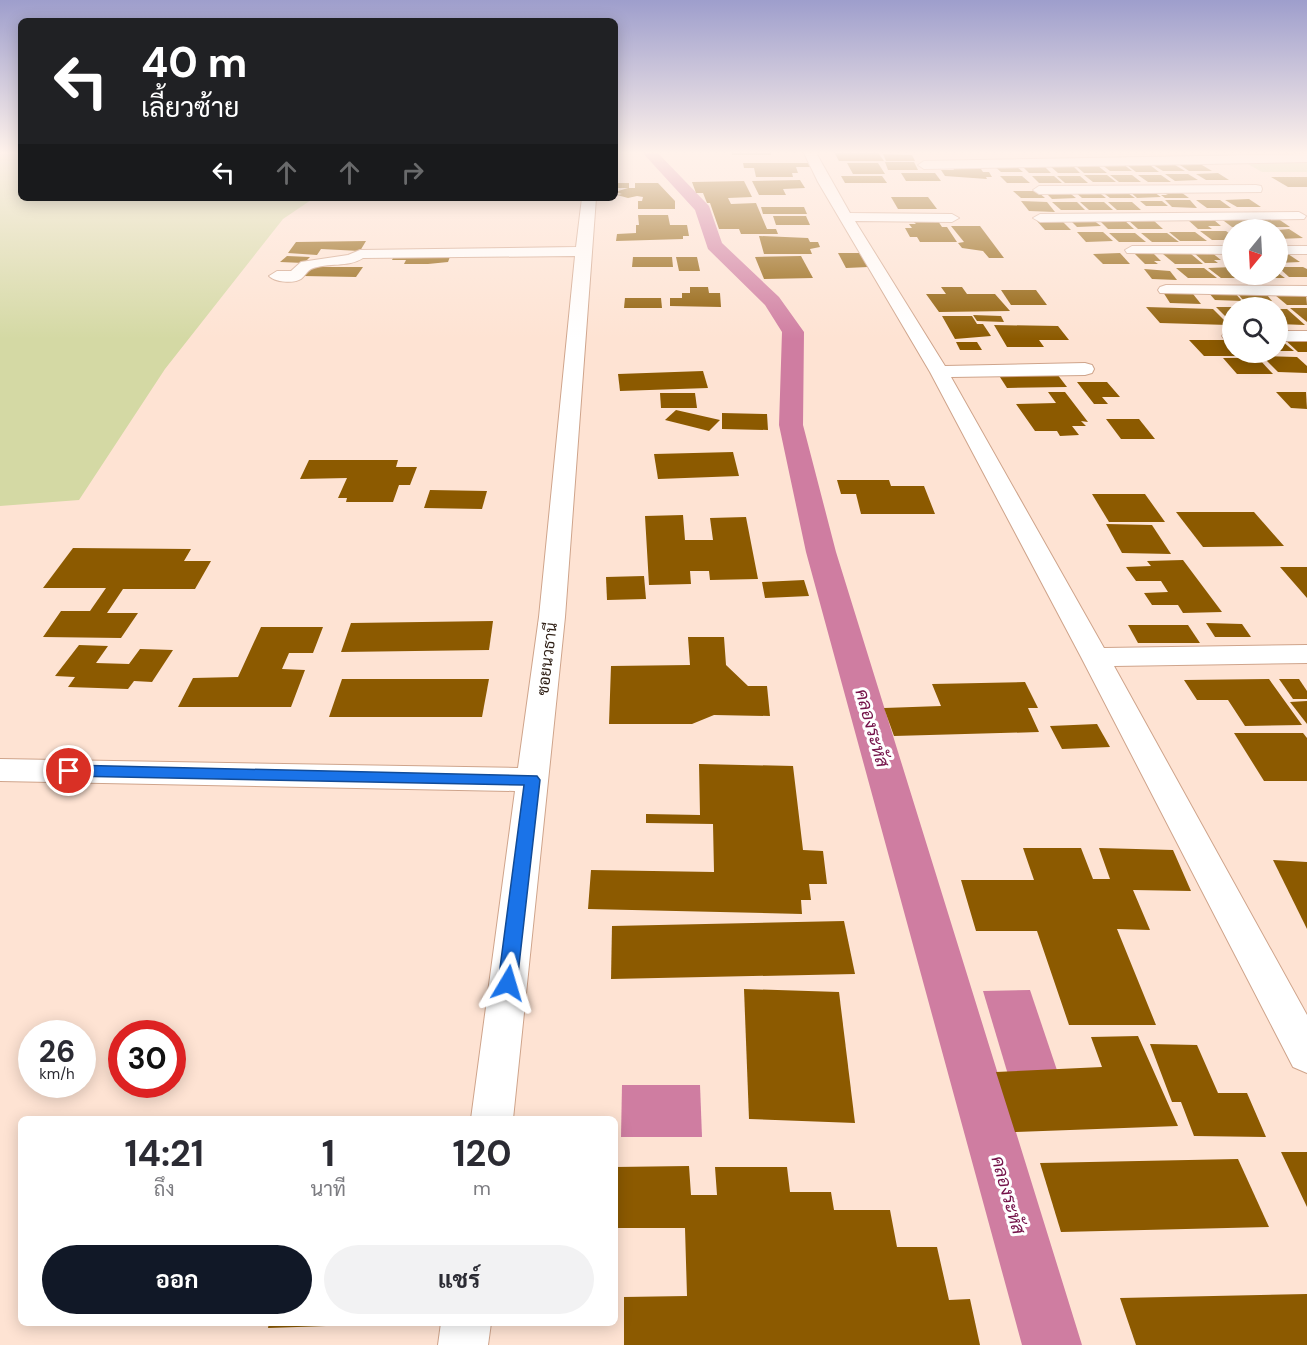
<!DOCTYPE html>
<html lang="th">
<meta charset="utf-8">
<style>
:root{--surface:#fff;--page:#f2f2f3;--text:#2b2b33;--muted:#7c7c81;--accent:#111827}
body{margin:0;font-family:"DM Sans",Sarabun,sans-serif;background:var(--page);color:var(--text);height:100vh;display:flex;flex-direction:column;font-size:22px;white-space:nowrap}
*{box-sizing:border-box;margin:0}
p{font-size:20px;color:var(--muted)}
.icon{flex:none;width:33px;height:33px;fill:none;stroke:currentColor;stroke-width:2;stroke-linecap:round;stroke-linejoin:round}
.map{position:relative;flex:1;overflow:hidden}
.drawer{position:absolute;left:18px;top:1116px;width:600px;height:210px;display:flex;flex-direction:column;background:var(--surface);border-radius:9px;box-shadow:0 3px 15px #0003}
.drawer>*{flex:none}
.top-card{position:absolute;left:18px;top:18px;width:600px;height:183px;border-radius:9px;box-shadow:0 3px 15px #0003;background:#202124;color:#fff;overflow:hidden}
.needle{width:39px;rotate:198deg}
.fabs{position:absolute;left:1222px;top:219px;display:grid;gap:12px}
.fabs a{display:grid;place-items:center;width:66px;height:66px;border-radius:50%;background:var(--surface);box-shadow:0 3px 15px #0003;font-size:30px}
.speed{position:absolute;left:18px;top:1020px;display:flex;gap:12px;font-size:30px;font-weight:700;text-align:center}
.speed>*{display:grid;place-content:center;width:78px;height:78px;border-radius:50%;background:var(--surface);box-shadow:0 3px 15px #0003;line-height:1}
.speed small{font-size:15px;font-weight:400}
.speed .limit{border:9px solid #d22;background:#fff;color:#111}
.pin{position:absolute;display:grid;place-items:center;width:51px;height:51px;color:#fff;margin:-26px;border:3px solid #fff;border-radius:50%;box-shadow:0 2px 6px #0007}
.me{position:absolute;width:66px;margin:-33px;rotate:7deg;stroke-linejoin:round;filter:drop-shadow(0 0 4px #0008)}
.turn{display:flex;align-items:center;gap:21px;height:126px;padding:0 24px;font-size:27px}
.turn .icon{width:78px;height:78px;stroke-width:2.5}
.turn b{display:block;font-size:42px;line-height:51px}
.lanes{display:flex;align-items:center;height:57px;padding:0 24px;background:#0003;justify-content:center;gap:30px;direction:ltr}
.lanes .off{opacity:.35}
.eta{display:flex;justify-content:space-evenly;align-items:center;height:102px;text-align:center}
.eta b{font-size:36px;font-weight:700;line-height:42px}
.primary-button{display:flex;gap:12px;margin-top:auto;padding:12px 24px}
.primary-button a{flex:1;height:69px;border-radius:36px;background:var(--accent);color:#fff;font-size:24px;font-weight:700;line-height:69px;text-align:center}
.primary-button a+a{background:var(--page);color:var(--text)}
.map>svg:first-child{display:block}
.green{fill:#d4d9a4}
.water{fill:#cf7da1}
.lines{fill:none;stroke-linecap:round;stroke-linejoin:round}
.canal{fill:#cf7da1;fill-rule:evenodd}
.building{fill:#8c5a00}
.minor-casing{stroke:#cfa48b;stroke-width:2}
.minor{fill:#fff;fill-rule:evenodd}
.route{fill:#1a73e8;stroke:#114b97;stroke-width:1.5}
.labels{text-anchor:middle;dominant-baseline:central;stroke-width:6;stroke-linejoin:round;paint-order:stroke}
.street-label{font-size:16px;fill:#2e1e14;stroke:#fff}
.water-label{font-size:18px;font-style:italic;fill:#741249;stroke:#fff}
</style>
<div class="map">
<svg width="1307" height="1345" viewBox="0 0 1307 1345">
<rect width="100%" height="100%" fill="#fee3d3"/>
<g class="green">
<polygon points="0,151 21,151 21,198 314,198 283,219 165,369 79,500 0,506"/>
<polygon points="1246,163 1307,163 1307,172 1262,172"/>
</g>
<g class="water">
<polygon points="1030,990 1063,1088 1012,1088 983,991"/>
<polygon points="622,1085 700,1085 702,1137 621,1137"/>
</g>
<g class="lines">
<polygon class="canal" points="641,151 656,151 709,206 722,243 779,297 804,332 803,425 836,552 1082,1345 1022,1345 806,552 779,425 782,332 765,305 708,249 695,210"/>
</g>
<g class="building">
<polygon points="732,151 785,151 785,153 771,153 771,155 732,155"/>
<polygon points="877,151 884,161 839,161 834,152"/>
<polygon points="883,154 912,155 915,161 886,161"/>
<polygon points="885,162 914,162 918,170 888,170"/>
<polygon points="743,163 809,163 811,167 796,167 798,173 792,173 793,177 756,177 754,168 744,168"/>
<polygon points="847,163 878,163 885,174 853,174"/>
<polygon points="1101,164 1123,164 1132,171 1110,171"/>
<polygon points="1127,165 1150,165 1159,172 1136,172"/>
<polygon points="1153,165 1175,165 1185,171 1163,171"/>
<polygon points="1180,165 1202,165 1212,171 1189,171"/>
<polygon points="994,166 1016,166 1023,172 1001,172"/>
<polygon points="1022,166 1044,166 1051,173 1029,173"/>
<polygon points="1050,166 1073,166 1080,173 1058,173"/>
<polygon points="1076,166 1098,166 1107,173 1084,173"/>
<polygon points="953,168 981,169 983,172 989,172 992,177 986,177 987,179 945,176 941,170 954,170"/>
<polygon points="901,173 935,173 941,181 906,181"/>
<polygon points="1218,173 1229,180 1206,180 1196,174"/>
<polygon points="1165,174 1188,174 1198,180 1175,181"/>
<polygon points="1084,175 1107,175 1116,182 1093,182"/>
<polygon points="1110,175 1132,175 1141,182 1119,182"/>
<polygon points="1138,175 1161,175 1171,182 1148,182"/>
<polygon points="841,176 882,176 887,183 845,183"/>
<polygon points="1000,176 1022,176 1030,183 1007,183"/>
<polygon points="1032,176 1054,176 1062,183 1039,183"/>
<polygon points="1057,176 1080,176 1088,183 1065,183"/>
<polygon points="1271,177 1307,177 1307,187 1288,187"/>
<polygon points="800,180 805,188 783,189 786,195 759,195 752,181"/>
<polygon points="744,181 752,197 728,198 731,204 756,203 767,229 776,229 778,234 741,234 739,229 719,229 710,203 707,203 703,193 696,193 692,182"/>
<polygon points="615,183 629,183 629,188 635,188 635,183 658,183 675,201 675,209 638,209 638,201 642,201 643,197 637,196 628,198 617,195 622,194 615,192 628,188 615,188"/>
<polygon points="1128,190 1151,190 1161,197 1137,198"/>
<polygon points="1156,190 1178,190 1189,198 1165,198 1161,195 1168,195"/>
<polygon points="1013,191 1037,191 1045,198 1021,198"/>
<polygon points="1044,191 1067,191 1076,198 1052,199"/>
<polygon points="1074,191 1097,191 1106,198 1082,198"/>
<polygon points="1101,191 1125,191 1135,198 1110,198"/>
<polygon points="891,197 928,197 937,209 898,209"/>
<polygon points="1249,199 1261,207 1237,207 1225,200"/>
<polygon points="1165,200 1190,200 1197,208 1172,207"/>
<polygon points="1196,200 1220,200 1231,208 1207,208"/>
<polygon points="1021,201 1047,202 1055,212 1029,211"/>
<polygon points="1140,201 1162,201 1168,206 1146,206"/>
<polygon points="1052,202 1077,202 1085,210 1061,210"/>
<polygon points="1080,202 1104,202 1113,210 1089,210"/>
<polygon points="1108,202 1132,202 1141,210 1117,210"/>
<polygon points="761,207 804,207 807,214 763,214"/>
<polygon points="638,215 668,215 670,225 687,225 689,236 683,236 683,239 616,241 617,234 636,233 636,225 639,225"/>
<polygon points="773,216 806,216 810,225 776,225"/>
<polygon points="1220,218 1246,218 1258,227 1232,227"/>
<polygon points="1252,218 1277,218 1290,227 1264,227"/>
<polygon points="1070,220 1093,220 1101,226 1077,227"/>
<polygon points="1099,220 1124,220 1134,229 1108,229"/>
<polygon points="1128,220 1153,220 1163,229 1138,229"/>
<polygon points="1188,220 1214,220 1221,226 1208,226 1212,229 1198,229"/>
<polygon points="913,221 938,221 942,227 947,227 957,242 920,242 917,237 910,237 905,228 912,228 909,224 916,224"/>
<polygon points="1037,221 1062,221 1071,230 1045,230"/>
<polygon points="951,226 980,226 1004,258 989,258 983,251 962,248 958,243 964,242"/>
<polygon points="1289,229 1303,238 1278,239 1278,230"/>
<polygon points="1200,231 1226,231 1233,236 1233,240 1212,240"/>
<polygon points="1077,232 1103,232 1113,241 1086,242"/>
<polygon points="1169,232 1195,232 1207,241 1180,241"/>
<polygon points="1109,233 1135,233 1146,242 1119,242"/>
<polygon points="1141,233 1167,233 1179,242 1152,242"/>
<polygon points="759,236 808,238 810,242 818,242 820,247 810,249 812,254 764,254"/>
<polygon points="366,241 360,251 321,249 317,255 288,253 296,242"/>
<polygon points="1193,252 1211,252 1221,260 1214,260 1218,263 1205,263"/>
<polygon points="1285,252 1300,262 1278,263 1278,253"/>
<polygon points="838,253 860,253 868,267 846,268"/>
<polygon points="1120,253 1130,264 1103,264 1093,254"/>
<polygon points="1134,253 1153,253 1161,261 1154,261 1158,264 1145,264"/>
<polygon points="395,254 451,254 448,262 428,264 404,264 406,260 392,260"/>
<polygon points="1163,254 1191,254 1203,264 1175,264"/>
<polygon points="287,256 310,257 304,263 280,262"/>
<polygon points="801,256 813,278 764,279 755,257"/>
<polygon points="633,257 672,257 673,267 632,267"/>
<polygon points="676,257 697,257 700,271 679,271"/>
<polygon points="310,267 363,267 356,277 303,276"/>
<polygon points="1233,267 1233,274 1245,274 1250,278 1221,278 1208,268"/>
<polygon points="1278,267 1303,267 1307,269 1307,277 1289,277"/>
<polygon points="1176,268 1204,268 1217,278 1188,278"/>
<polygon points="1144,269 1170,271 1177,280 1152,279"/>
<polygon points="1278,273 1285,278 1256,278 1251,274"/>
<polygon points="690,287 708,287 709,293 720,293 721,307 670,306 670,298 682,298 682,293 690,293"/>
<polygon points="941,287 962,287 967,294 995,294 1010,311 939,312 926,294 946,294"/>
<polygon points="1001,290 1036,290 1047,305 1011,305"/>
<polygon points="1163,292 1193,294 1201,304 1170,303"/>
<polygon points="1208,292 1235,293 1242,301 1215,300"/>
<polygon points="1238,294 1267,295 1272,301 1243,300"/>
<polygon points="1275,295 1306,295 1307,305 1287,305"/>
<polygon points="625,298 661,298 662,308 624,308"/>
<polygon points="1146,307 1213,309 1229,325 1160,323"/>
<polygon points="1216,307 1233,307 1233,322 1231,322"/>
<polygon points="1290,308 1307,308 1307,322"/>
<polygon points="1278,309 1287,309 1305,325 1278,324"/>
<polygon points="973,315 1001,316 1004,322 977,321"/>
<polygon points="942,316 972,316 977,324 983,324 991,336 955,339"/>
<polygon points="994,325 1058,326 1069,340 1039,340 1044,347 1007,347"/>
<polygon points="1282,337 1307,337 1307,352 1298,352"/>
<polygon points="1189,340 1233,340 1233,352 1250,352 1254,356 1204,356"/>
<polygon points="1278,341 1282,341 1294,351 1278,351"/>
<polygon points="956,342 977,342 982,350 960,350"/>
<polygon points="1262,356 1297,357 1307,366 1307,373 1278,372"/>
<polygon points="1223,358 1258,358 1273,374 1237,374"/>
<polygon points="703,371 708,388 620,391 618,374"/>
<polygon points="998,374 1057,374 1067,387 1007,388"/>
<polygon points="1077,382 1107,382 1120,397 1102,397 1108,404 1094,404"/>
<polygon points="1048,392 1065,392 1088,422 1081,421 1086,426 1072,426 1079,435 1060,436 1057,431 1035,431 1016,404 1056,403"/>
<polygon points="1276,392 1306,392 1307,409 1291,408"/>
<polygon points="660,393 695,393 697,408 661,408"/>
<polygon points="676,410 720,420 709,431 665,420"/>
<polygon points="722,413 767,414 768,430 722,429"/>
<polygon points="1106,419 1139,419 1155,439 1121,439"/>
<polygon points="733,452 739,476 658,479 654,454"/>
<polygon points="309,460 398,460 396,467 417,467 410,485 399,485 393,502 346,502 347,498 338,498 347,478 300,479"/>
<polygon points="837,480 889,480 891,486 924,486 935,514 861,514 856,494 841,494"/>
<polygon points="430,490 487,491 482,509 424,508"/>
<polygon points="1092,494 1145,494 1165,522 1109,522"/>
<polygon points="1176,512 1254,512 1284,546 1203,547"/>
<polygon points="683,515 685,540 713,540 710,518 746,517 758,579 710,580 709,571 690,571 691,584 649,585 645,516"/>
<polygon points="1106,524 1152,525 1171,554 1122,553"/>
<polygon points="73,548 191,549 184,561 211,561 195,589 123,589 107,613 138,613 121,638 43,637 61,611 90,611 106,588 43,588"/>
<polygon points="1183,560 1222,612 1183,613 1178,605 1152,605 1144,593 1168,592 1161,581 1136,581 1126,567 1151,566 1147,561"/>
<polygon points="1280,567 1307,567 1307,598"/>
<polygon points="644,576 646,599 607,600 606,577"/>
<polygon points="804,580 809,596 765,598 762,582"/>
<polygon points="493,621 489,650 341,652 351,623"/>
<polygon points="1206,623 1242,624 1251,637 1215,637"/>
<polygon points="1128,625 1188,625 1200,643 1138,643"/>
<polygon points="261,627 323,627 313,653 289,653 282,669 305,670 291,707 178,707 193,678 238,677"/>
<polygon points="688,637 724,637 726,665 748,686 767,686 770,716 714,715 692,724 609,724 611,666 690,665"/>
<polygon points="79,645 108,646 96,663 129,664 140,649 173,650 152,682 134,681 128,689 68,687 75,677 55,676"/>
<polygon points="342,679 489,679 482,717 329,717"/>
<polygon points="1269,679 1302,725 1245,726 1228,700 1197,700 1184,680"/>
<polygon points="1279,679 1299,679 1307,691 1307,699 1293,699"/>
<polygon points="1025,682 1038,708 1028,708 1039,732 894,736 884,708 941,706 932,684"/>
<polygon points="1307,701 1307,724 1290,702"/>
<polygon points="1097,724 1110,747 1062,749 1050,726"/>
<polygon points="1234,733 1303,733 1307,738 1307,781 1264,781"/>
<polygon points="699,764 793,766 803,850 823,851 827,884 809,884 811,900 801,900 802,914 588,909 591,870 714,872 713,824 646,823 646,814 700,815"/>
<polygon points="1023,848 1081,848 1093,879 1110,879 1099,848 1173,850 1191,891 1133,890 1150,930 1117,929 1156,1025 1069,1025 1037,931 976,931 961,880 1034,880"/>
<polygon points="1273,860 1307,862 1307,929"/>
<polygon points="844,921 855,974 611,979 612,926"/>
<polygon points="744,989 839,992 855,1123 749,1119"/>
<polygon points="1138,1036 1178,1126 1015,1132 996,1072 1102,1067 1091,1037"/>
<polygon points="1150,1044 1197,1045 1218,1093 1247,1093 1266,1137 1194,1136 1181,1102 1172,1102"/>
<polygon points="1281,1152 1307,1152 1307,1207"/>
<polygon points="1238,1159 1269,1227 1061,1232 1040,1163"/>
<polygon points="689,1166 691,1195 717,1195 715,1167 787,1167 790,1192 831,1192 834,1210 890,1210 897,1247 937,1247 949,1300 970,1299 980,1345 624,1345 624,1297 687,1296 685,1228 615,1228 615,1167"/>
<polygon points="1307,1294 1307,1345 1136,1345 1120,1298"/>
<polygon points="269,1323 355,1323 355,1325 268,1328"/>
</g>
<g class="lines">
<defs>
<g id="minor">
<polygon points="803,151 815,151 850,213 952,214 959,218 952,222 855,221 945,366 1085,363 1092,365 1094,369 1092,373 1085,375 951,377 1104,648 1307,645 1307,663 1114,666 1307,1015 1307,1073 1293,1067 1081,657 930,372 818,182"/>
<polygon points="1307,154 1307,162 924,169 918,165 924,161"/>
<polygon points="1256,185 1261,186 1262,189 1261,192 1039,194 1033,190 1039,186"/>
<path d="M582,198H596L565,617L513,1119H471L515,791L0,781V759L518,768L539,617L575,256L363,258C348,268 328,262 311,269C307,271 305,276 301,279C293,284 275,282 269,276L277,271H291L301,262L348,255L360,250L576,247Z"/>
<polygon points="1299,212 1306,216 1304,219 1040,222 1033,218 1040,214"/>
<polygon points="1132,246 1233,246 1233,254 1127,253 1125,250"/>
<rect x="1278" y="246" width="29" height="8"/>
<polygon points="1166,285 1307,286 1307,296 1160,293 1158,290 1160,287"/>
<polygon points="1233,331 1233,341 1225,340 1222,336 1225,332"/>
<rect x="1278" y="331" width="29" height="10"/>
<polygon points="441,1323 491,1323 488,1345 438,1345"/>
</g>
</defs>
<use href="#minor" class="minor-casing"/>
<use href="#minor" class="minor"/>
</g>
<linearGradient id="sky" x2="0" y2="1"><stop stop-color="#9e9ecc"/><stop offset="0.45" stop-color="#fff2eb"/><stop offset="1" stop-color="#fff2eb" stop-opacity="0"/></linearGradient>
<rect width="1307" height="339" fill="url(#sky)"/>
<polygon class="route" points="69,765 537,776 540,780 517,983 514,989 508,991 501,989 498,983 524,785 69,776 64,775 62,771 64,767"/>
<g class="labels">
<g class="street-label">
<text transform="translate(547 659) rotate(-83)">ซอยนวธานี</text>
</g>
<g class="water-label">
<text transform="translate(872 728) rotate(74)">คลองระหัส</text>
<text transform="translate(1008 1195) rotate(74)">คลองระหัส</text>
</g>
</g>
</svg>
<div class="fabs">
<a><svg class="needle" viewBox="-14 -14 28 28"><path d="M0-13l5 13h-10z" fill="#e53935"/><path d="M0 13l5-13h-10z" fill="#7c7c81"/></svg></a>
<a><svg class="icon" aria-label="search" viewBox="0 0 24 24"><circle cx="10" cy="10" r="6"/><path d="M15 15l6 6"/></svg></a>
</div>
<div class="speed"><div>26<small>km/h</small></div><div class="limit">30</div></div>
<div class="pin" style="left:69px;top:771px;background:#d93025"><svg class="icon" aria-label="arrive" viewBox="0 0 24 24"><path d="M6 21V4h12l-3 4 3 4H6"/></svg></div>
<svg class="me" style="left:508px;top:983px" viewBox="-20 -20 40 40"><path d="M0-17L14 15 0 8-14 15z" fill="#1a73e8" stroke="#fff" stroke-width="4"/></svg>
<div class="top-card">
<div class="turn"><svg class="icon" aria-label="left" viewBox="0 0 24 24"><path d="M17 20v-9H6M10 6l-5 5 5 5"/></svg><div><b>40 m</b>เลี้ยวซ้าย</div></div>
<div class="lanes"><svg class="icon" aria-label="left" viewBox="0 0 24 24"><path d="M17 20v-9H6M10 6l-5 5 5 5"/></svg><svg class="icon off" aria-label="ahead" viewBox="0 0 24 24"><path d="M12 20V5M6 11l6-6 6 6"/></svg><svg class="icon off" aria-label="ahead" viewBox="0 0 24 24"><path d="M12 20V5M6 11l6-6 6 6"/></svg><svg class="icon off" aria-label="right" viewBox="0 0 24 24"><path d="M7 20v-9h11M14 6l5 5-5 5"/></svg></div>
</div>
<section class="drawer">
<div class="eta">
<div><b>14:21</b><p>ถึง</p></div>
<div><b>1</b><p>นาที</p></div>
<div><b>120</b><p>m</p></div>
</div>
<div class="primary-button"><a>ออก</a><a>แชร์</a></div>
</section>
</div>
